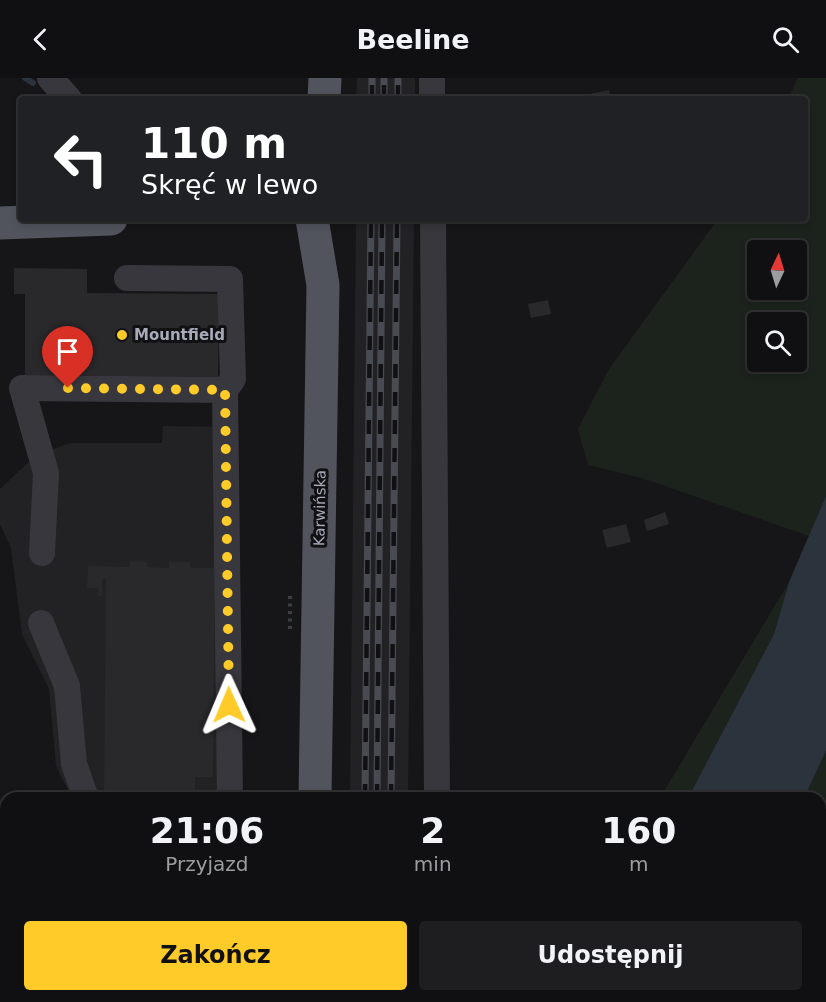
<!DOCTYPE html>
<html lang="pl">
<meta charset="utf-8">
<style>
:root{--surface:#101012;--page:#1e1e20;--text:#f1f3f6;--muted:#9c9d9f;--line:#303032;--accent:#ffcb28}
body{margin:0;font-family:"DejaVu Sans",sans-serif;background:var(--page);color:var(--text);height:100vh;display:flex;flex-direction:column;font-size:22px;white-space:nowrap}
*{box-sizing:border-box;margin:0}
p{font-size:20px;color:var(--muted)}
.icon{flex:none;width:33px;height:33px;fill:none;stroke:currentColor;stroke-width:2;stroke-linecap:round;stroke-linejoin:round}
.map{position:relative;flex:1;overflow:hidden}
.details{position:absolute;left:0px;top:714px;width:826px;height:210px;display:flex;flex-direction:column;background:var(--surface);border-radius:18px 18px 0 0;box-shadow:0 3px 9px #0003,0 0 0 2px var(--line)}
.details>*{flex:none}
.hud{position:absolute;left:18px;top:18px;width:790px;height:126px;border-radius:6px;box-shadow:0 3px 9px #0003,0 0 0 2px var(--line);background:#202124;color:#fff;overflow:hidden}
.needle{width:39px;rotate:4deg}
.controls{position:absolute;left:747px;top:162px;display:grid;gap:12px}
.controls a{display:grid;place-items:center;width:60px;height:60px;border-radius:6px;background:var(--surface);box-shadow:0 3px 9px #0003,0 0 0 2px var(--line);font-size:30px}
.pin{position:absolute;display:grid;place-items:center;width:51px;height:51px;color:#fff;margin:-62px -26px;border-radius:50% 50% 50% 0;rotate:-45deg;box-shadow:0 0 6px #0007}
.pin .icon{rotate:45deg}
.me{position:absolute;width:66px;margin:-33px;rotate:359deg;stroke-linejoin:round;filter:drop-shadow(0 0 4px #0008)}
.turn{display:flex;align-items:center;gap:21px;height:126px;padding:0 24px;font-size:27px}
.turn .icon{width:78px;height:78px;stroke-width:2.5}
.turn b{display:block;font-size:42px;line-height:51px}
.eta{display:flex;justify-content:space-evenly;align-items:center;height:102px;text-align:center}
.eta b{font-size:36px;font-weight:600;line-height:42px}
.primary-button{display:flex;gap:12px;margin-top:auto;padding:12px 24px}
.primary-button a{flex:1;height:69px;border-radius:6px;background:var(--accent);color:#111;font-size:24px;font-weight:600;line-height:69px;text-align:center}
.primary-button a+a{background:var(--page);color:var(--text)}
header{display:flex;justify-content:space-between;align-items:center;height:78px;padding:0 24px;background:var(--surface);font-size:27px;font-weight:600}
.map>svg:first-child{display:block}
.built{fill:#222225}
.green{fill:#1c231d;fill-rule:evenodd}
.water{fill:#2b333d}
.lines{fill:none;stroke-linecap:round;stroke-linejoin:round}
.stream{stroke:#2b333d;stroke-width:6}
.building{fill:#29292c}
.path{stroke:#3d3e44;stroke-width:4;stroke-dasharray:3 4.5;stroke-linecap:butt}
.minor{stroke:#37373d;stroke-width:26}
.major{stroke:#52545d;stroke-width:33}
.rail-casing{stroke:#494b53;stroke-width:7}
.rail{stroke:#111113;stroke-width:4.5;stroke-dasharray:14;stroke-linecap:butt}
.route{stroke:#ffcb28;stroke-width:10;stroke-dasharray:0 18}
.poi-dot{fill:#ffcb28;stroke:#111113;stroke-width:2}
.labels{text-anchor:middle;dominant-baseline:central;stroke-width:6;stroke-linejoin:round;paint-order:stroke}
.poi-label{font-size:15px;font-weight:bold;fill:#a7abb9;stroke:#111113;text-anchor:start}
.street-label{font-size:15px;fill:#a7abb9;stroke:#111113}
</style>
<header><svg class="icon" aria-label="back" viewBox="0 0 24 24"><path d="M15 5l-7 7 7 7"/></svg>Beeline<svg class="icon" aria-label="search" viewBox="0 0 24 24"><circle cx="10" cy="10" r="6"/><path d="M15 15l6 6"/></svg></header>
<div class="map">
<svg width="826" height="924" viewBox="0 0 826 924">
<rect width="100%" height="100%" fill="#161618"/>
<g class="built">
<polygon points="357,0 415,0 415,21 356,21"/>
<polygon points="356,141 414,141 408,720 350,720"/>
<polygon points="163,348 236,349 225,720 72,720 56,688 49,611 22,556 11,470 0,446 0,411 35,378 70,365 162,365"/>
<rect x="348" y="918" width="57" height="6"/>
</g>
<g class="green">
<path d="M798,0H826V418L809,458L642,400L588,387L578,351L609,291L718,141H806V21H788ZM796,172V212H758V172ZM758,244H796V284H758Z"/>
<polygon points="789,504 774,556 688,720 660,720"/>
<polygon points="826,673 826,924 708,924 710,918 820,918 820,720 804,720"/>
<polygon points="540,918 601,918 598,924 535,924"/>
</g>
<g class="water">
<polygon points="826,418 826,673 804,720 688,720 774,556 789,504"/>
<polygon points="601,918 710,918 708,924 598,924"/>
</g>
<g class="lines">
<g class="stream">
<polyline points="25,0 33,5"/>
<polyline points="556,924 568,918"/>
</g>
</g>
<g class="building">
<polygon points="609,12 611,21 570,21 570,20"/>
<polygon points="14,190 87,191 87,215 219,216 218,299 25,297 25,216 14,216"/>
<polygon points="548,222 551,236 531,240 528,226"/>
<polygon points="665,434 669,446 647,453 644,442"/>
<polygon points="626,446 631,464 607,470 602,452"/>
<polygon points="130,483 147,484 147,489 169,490 169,484 190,484 190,490 215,490 213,699 195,699 195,720 104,720 106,501 102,501 102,518 98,518 98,510 87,510 88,488 129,489"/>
</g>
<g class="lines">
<polyline class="path" points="290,551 290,516"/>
<g class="minor">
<polyline points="50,0 69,21"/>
<polyline points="432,0 432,21"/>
<polyline points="433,141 437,720"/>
<polyline points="127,200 230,201 233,301 225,312"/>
<polyline points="42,475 46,395 22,310 225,312 230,720"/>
<polyline points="41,545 67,608 74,686 86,720"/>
<polyline points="0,779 6,777"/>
<polyline points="104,918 105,924"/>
<polyline points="438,918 438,924"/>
<polyline points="158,924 159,918"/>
</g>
<g class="major">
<polyline points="324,21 325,0"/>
<polyline points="312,141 323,207 315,720"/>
<polyline points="0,145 111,141"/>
<polyline points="312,924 312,918"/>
</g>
<defs>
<g id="rail">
<polyline points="372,21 372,0"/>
<polyline points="384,21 384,0"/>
<polyline points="398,21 398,0"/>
<polyline points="365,720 371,141"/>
<polyline points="377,720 382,141"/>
<polyline points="391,720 397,141"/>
<polyline points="363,924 363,918"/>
<polyline points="375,924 375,918"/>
<polyline points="389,924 389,918"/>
</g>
</defs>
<use href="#rail" class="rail-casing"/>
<use href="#rail" class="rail"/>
</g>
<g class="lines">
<polyline class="route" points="68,310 225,312 229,627"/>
</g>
<circle class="poi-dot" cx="122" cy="257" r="6"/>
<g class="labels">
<g class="poi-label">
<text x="134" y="257">Mountfield</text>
</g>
<g class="street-label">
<text transform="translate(320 430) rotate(-89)">Karwińska</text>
</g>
</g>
</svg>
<div class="controls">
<a><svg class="needle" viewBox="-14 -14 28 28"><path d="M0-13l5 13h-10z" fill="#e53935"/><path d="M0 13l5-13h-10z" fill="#9c9d9f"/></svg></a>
<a><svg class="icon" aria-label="search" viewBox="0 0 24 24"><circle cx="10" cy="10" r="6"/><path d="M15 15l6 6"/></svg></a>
</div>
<div class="pin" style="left:68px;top:310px;background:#d93025"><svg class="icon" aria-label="arrive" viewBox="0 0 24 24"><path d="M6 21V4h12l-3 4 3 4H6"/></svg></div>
<svg class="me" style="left:229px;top:627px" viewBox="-20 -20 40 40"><path d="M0-17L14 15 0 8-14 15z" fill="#ffcb28" stroke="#fff" stroke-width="4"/></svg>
<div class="hud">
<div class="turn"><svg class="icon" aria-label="left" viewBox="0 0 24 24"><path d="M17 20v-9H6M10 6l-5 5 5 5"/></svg><div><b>110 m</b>Skręć w lewo</div></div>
</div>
<section class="details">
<div class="eta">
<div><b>21:06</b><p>Przyjazd</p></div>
<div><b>2</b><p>min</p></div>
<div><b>160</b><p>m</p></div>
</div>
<div class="primary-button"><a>Zakończ</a><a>Udostępnij</a></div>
</section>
</div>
